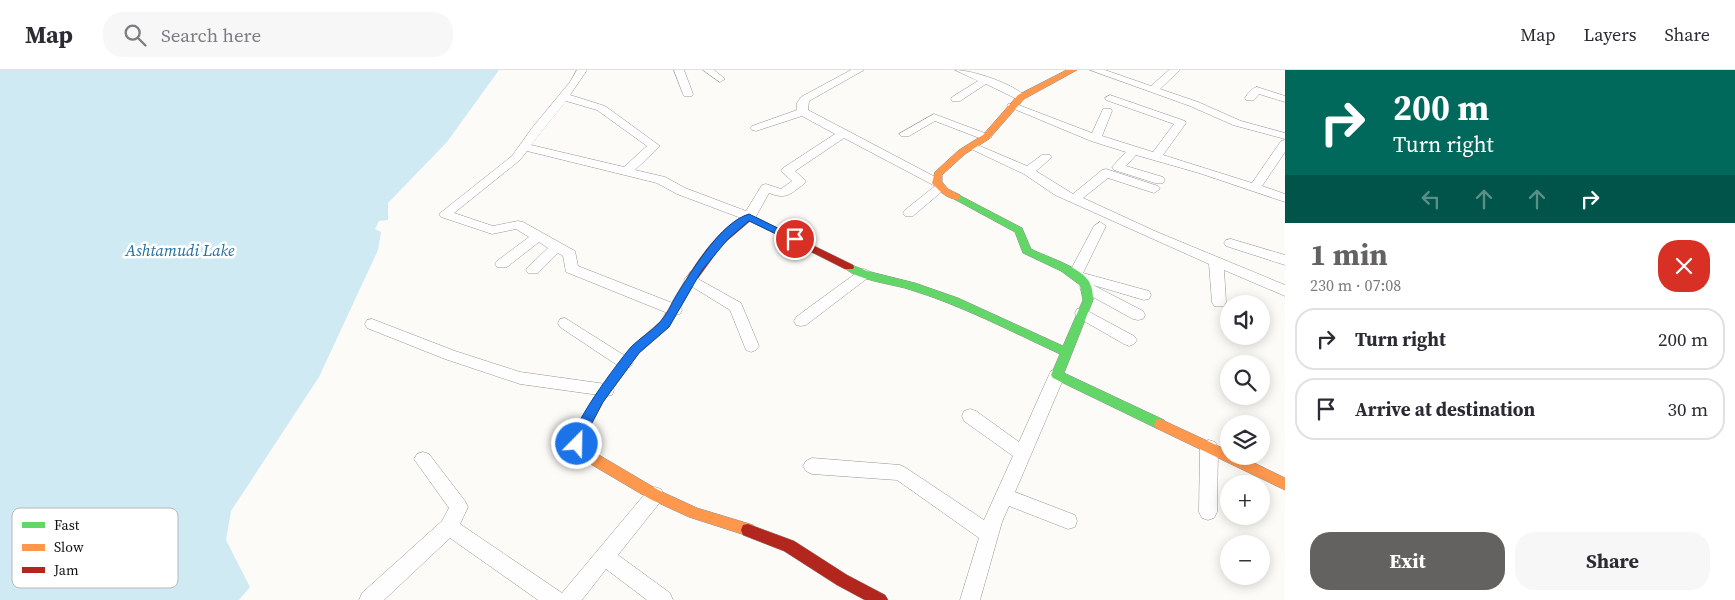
<!DOCTYPE html>
<meta charset="utf-8">
<style>
:root{--surface:#fff;--page:#f7f7f7;--text:#2b2b33;--muted:#7c7c81;--line:#e1e1e2;--accent:#636261}
body{margin:0;font-family:"Source Serif 4",serif;background:var(--page);color:var(--text);height:100vh;display:flex;flex-direction:column;font-size:19px;white-space:nowrap}
*{box-sizing:border-box;margin:0}
p{font-size:16px;color:var(--muted)}
.icon{flex:none;width:28px;height:28px;fill:none;stroke:currentColor;stroke-width:2;stroke-linecap:round;stroke-linejoin:round}
.map{position:relative;flex:1;overflow:hidden}
.side{display:flex;flex-direction:column;background:var(--surface);width:450px}
.side>*{flex:none}
.hud{background:#00695c;color:#fff;overflow:hidden}
.controls{position:absolute;left:1220px;top:225px;display:grid;gap:10px}
.controls a{display:grid;place-items:center;width:50px;height:50px;border-radius:50%;background:var(--surface);box-shadow:0 2px 12px #0003;font-size:25px}
.pin{position:absolute;display:grid;place-items:center;width:42px;height:42px;color:#fff;margin:-21px;border:2px solid #fff;border-radius:50%;box-shadow:0 1px 5px #0007}
.me{position:absolute;width:55px;margin:-28px;rotate:23deg;stroke-linejoin:round;filter:drop-shadow(0 0 4px #0008)}
.turn{display:flex;align-items:center;gap:18px;height:105px;padding:0 25px;font-size:22px}
.turn .icon{width:65px;height:65px;stroke-width:2.5}
.turn b{display:block;font-size:35px;line-height:42px}
.lanes{display:flex;align-items:center;height:48px;padding:0 25px;background:#0003;justify-content:center;gap:25px;direction:ltr}
.lanes .off{opacity:.35}
.round{display:grid;place-items:center;flex:none;width:52px;height:52px;border-radius:20px;background:var(--page)}
.head{display:flex;align-items:center;justify-content:space-between;height:85px;padding:0 25px}
h1{font-size:30px;font-weight:700;line-height:38px;color:var(--accent)}
.action{display:flex;gap:10px;margin-top:auto;padding:10px 25px}
.action a{flex:1;height:58px;border-radius:20px;background:var(--accent);color:#fff;font-size:20px;font-weight:700;line-height:58px;text-align:center}
.action a+a{background:var(--page);color:var(--text)}
ul{padding:0;list-style:none}
li{display:flex;align-items:center;gap:15px;height:62px;margin:0 10px 8px;padding:0 15px;border:2px solid var(--line);border-radius:20px}
li div{flex:1}
li b{display:block;font-size:19px}
li em{font-style:normal}
header{display:flex;align-items:center;gap:30px;box-sizing:border-box;height:70px;padding:0 25px;background:var(--surface);border-bottom:1px solid var(--line)}
header strong{font-size:24px}
nav{display:flex;gap:28px;margin-inline-start:auto;font-size:18px}
.search{width:350px;height:45px;background:var(--page);display:flex;align-items:center;gap:12px;box-sizing:border-box;padding:0 18px;border-radius:20px;color:var(--muted);font-size:19px}
main{display:flex;flex:1;min-height:0}
.map>svg:first-child{display:block}
.water{fill:#d0eaf4}
.lines{fill:none;stroke-linecap:round;stroke-linejoin:round}
.street-casing{stroke:#969694;stroke-width:1}
.fast-casing{stroke:#8d8c8b;stroke-width:1}
.slow-casing{stroke:#8d8c8b;stroke-width:1}
.jam-casing{stroke:#8d8c8b;stroke-width:1}
.street{fill:#fffefe;fill-rule:evenodd}
.fast{fill:#63d668;fill-rule:evenodd}
.slow{fill:#ff974d;fill-rule:evenodd}
.jam{fill:#b3261e;fill-rule:evenodd}
.route{fill:#1a73e8;stroke:#114b97}
.labels{text-anchor:middle;dominant-baseline:central;stroke-width:5;stroke-linejoin:round;paint-order:stroke}
.water-label{font-size:16px;font-style:italic;fill:#216e9b;stroke:#fff}
.key{fill:#fff;stroke:#b7b7b7;stroke-width:1}
.key-label{font-size:14px;fill:#101010}
</style>
<header>
<strong>Map</strong>
<div class="search"><svg class="icon" aria-label="search" viewBox="0 0 24 24"><circle cx="10" cy="10" r="6"/><path d="M15 15l6 6"/></svg>Search here</div>
<nav><a>Map</a><a>Layers</a><a>Share</a></nav>
</header>
<main>
<div class="map">
<svg width="1285" height="530" viewBox="0 0 1285 530">
<rect width="100%" height="100%" fill="#fcfbf7"/>
<polygon class="water" points="0,0 499,0 447,72 388,133 388,150 379,151 375,159 381,162 378,180 319,307 231,441 226,470 250,517 239,530 0,530"/>
<g class="lines">
<defs>
<g id="street">
<path d="M577,0H587L570,25L605,36L660,76L635,100L665,107L685,118L746,141L762,115L766,114L781,119L792,111L781,101L783,98L835,64L802,46L756,61L752,60L750,58L752,56L797,40V33L801,27L851,0H864L809,31L808,40L941,110L942,115L946,118L913,146H905L903,143L905,140L935,116L844,68L795,101L806,111L804,114C790,124 787,130 769,123L754,150L749,151L677,124L657,113L527,81L520,90L454,143L493,156L518,151L523,152L575,181L578,196L680,236L682,240L680,244L675,245L670,244L566,202L563,186L558,183L538,203H528L526,200L528,197L548,178L539,172L507,197H497L495,194L497,191L529,167L516,159L492,164L441,147L439,144L512,86L532,58L570,12ZM566,31L597,40L647,76L624,97L531,75Z"/>
<polygon points="674,0 684,0 693,24 692,26 684,26 683,24"/>
<polygon points="703,0 714,0 725,9 720,12"/>
<path d="M955,0C973,0 1014,14 1026,27L1021,30L1017,29L986,14L960,31H952L951,29L952,27L978,11Z"/>
<polygon points="1090,0 1105,0 1151,16 1169,0 1180,0 1160,19 1198,32 1241,51 1285,63 1285,69 1233,55 1190,36"/>
<path d="M1257,17L1285,26V32L1259,24L1254,30H1246L1245,28C1248,23 1252,18 1257,17Z"/>
<polygon points="1110,25 1185,51 1186,53 1163,85 1252,113 1281,71 1285,70 1285,82 1262,116 1285,124 1285,132 1199,103 1136,85 1126,96 1163,107 1165,110 1163,113 1155,113 1114,100 1112,97 1126,82 1091,71 1007,36 1008,34 1016,34 1092,63 1103,39 1111,39 1112,41 1102,66 1153,82 1174,54 1106,30 1105,28"/>
<polygon points="934,44 990,65 992,67 986,70 982,69 935,51 909,66 901,66 899,64"/>
<polygon points="973,73 1027,96 1042,85 1050,85 1052,87 1050,89 1036,101 1073,124 1102,100 1106,99 1158,116 1160,119 1154,123 1108,108 1083,128 1157,162 1285,215 1285,226 1224,200 1226,232 1224,236 1214,236 1212,232 1209,194 1055,125 1024,104 969,78 967,76 969,74"/>
<polygon points="1100,152 1106,156 1083,203 1149,221 1151,225 1149,229 1144,230 1093,215 1143,241 1145,245 1143,249 1138,250 1133,249 1082,221 1080,218 1082,215 1087,213 1070,208 1068,205 1094,156"/>
<polygon points="1231,169 1285,185 1285,195 1226,176 1224,173 1226,170"/>
<polygon points="864,199 869,201 871,204 869,207 806,255 801,256 796,255 794,251 796,247 859,201"/>
<polygon points="691,205 741,233 759,276 756,280 751,282 746,280 730,240 686,213 684,210 686,207"/>
<polygon points="1082,238 1134,266 1137,270 1134,274 1129,276 1124,274 1077,247 1075,243 1077,239"/>
<polygon points="565,248 630,289 633,293 630,297 625,299 620,297 560,257 558,253 560,249"/>
<polygon points="372,249 455,281 520,302 606,314 612,315 614,320 612,325 606,326 520,314 445,289 367,258 365,254 367,250"/>
<polygon points="1057,299 1063,301 1065,305 1015,422 1075,445 1077,451 1075,457 1068,459 1009,436 1002,452 980,530 960,530 979,468 897,410 812,404 806,401 803,396 806,391 812,388 900,395 906,398 984,450 1013,386 964,351 962,346 964,341 970,339 976,341 1019,372 1049,305 1051,301"/>
<polygon points="1209,370 1215,372 1218,377 1217,442 1214,448 1208,450 1202,448 1199,442 1200,377 1203,372"/>
<polygon points="423,382 429,384 465,431 468,437 460,454 562,523 649,419 655,417 661,419 664,425 661,431 618,485 670,523 673,530 647,530 606,499 582,530 538,530 450,468 384,530 359,530 362,523 442,451 449,438 414,389 417,384"/>
</g>
<path id="fast" d="M957,124L1022,158L1031,179C1047,187 1078,196 1088,210C1092,216 1093,223 1093,230L1064,303L1164,350L1166,354L1164,358L1160,359L1156,358L1053,308L1051,305L1060,284C1010,261 961,235 908,219C892,214 855,210 844,197L849,194L867,201L915,213L958,228L1063,276L1083,230L1080,215L1061,201L1023,183L1015,162L954,129V125Z"/>
<g id="slow">
<path d="M1067,0H1077L1024,29L989,69L965,84L942,105V112L948,119L960,125V129C949,131 939,121 932,113L935,102L959,80L983,65L1018,25Z"/>
<polygon points="694,201 699,205 669,257 639,283 603,332 585,366 584,373 587,378 660,421 697,438 753,455 755,460 753,465 748,466 689,447 650,429 577,386 571,374 575,361 595,326 631,277 661,251 690,202"/>
<polygon points="1160,349 1229,381 1229,386 1240,386 1285,408 1285,420 1156,358 1154,354 1156,350"/>
</g>
<g id="jam">
<path d="M749,144L853,195L854,197L853,199H845L750,151L722,175L698,208H690L689,205C701,185 726,151 749,144Z"/>
<polygon points="748,454 794,471 847,505 885,525 888,530 865,530 837,515 784,481 743,465 741,460 743,455"/>
</g>
</defs>
<use href="#street" class="street-casing"/>
<use href="#fast" class="fast-casing"/>
<use href="#slow" class="slow-casing"/>
<use href="#jam" class="jam-casing"/>
<use href="#street" class="street"/>
<use href="#fast" class="fast"/>
<use href="#slow" class="slow"/>
<use href="#jam" class="jam"/>
</g>
<path class="route" d="M749,144L800,169L795,172L791,171L749,151L728,169L702,200L669,257L639,283L603,332L585,366L581,377L577,379L572,377C565,362 619,291 631,277C640,268 652,261 660,252C667,245 671,234 676,226C691,202 721,152 749,144Z"/>
<g class="labels">
<g class="water-label">
<text x="180" y="180">Ashtamudi Lake</text>
</g>
</g>
<rect x="12" y="438" width="166" height="80" rx="8" class="key"/>
<rect x="22" y="452" width="23" height="6" fill="#63d668"/>
<rect x="22" y="474" width="23" height="7" fill="#ff974d"/>
<rect x="22" y="497" width="23" height="6" fill="#b3261e"/>
<g class="key-label">
<text x="54" y="460">Fast</text>
<text x="54" y="482">Slow</text>
<text x="54" y="505">Jam</text>
</g>
</svg>
<div class="controls">
<a><svg class="icon" aria-label="sound" viewBox="0 0 24 24"><path d="M4 9h4l5-4v14l-5-4H4zM17 9q2 3 0 6"/></svg></a>
<a><svg class="icon" aria-label="search" viewBox="0 0 24 24"><circle cx="10" cy="10" r="6"/><path d="M15 15l6 6"/></svg></a>
<a><svg class="icon" aria-label="layers" viewBox="0 0 24 24"><path d="M12 4l9 5-9 5-9-5zM3 14l9 5 9-5"/></svg></a>
<a>+</a>
<a>−</a>
</div>
<div class="pin" style="left:795px;top:169px;background:#d93025"><svg class="icon" aria-label="arrive" viewBox="0 0 24 24"><path d="M6 21V4h12l-3 4 3 4H6"/></svg></div>
<svg class="me" style="left:577px;top:374px" viewBox="-20 -20 40 40"><circle r="17" fill="#1a73e8" stroke="#fff" stroke-width="3"/><path d="M0-11L8 9 0 5-8 9z" fill="#fff"/></svg>
</div>
<section class="side">
<div class="hud">
<div class="turn"><svg class="icon" aria-label="right" viewBox="0 0 24 24"><path d="M7 20v-9h11M14 6l5 5-5 5"/></svg><div><b>200 m</b>Turn right</div></div>
<div class="lanes"><svg class="icon off" aria-label="left" viewBox="0 0 24 24"><path d="M17 20v-9H6M10 6l-5 5 5 5"/></svg><svg class="icon off" aria-label="ahead" viewBox="0 0 24 24"><path d="M12 20V5M6 11l6-6 6 6"/></svg><svg class="icon off" aria-label="ahead" viewBox="0 0 24 24"><path d="M12 20V5M6 11l6-6 6 6"/></svg><svg class="icon" aria-label="right" viewBox="0 0 24 24"><path d="M7 20v-9h11M14 6l5 5-5 5"/></svg></div>
</div>
<div class="head"><div><h1>1 min</h1><p>230 m · 07:08</p></div><a class="round" style="background:#d93025;color:#fff"><svg class="icon" aria-label="close" viewBox="0 0 24 24"><path d="M6 6l12 12M18 6L6 18"/></svg></a></div>
<ul>
<li><svg class="icon" aria-label="right" viewBox="0 0 24 24"><path d="M7 20v-9h11M14 6l5 5-5 5"/></svg><div><b>Turn right</b></div><em>200 m</em></li>
<li><svg class="icon" aria-label="arrive" viewBox="0 0 24 24"><path d="M6 21V4h12l-3 4 3 4H6"/></svg><div><b>Arrive at destination</b></div><em>30 m</em></li>
</ul>
<div class="action"><a>Exit</a><a>Share</a></div>
</section>
</main>
